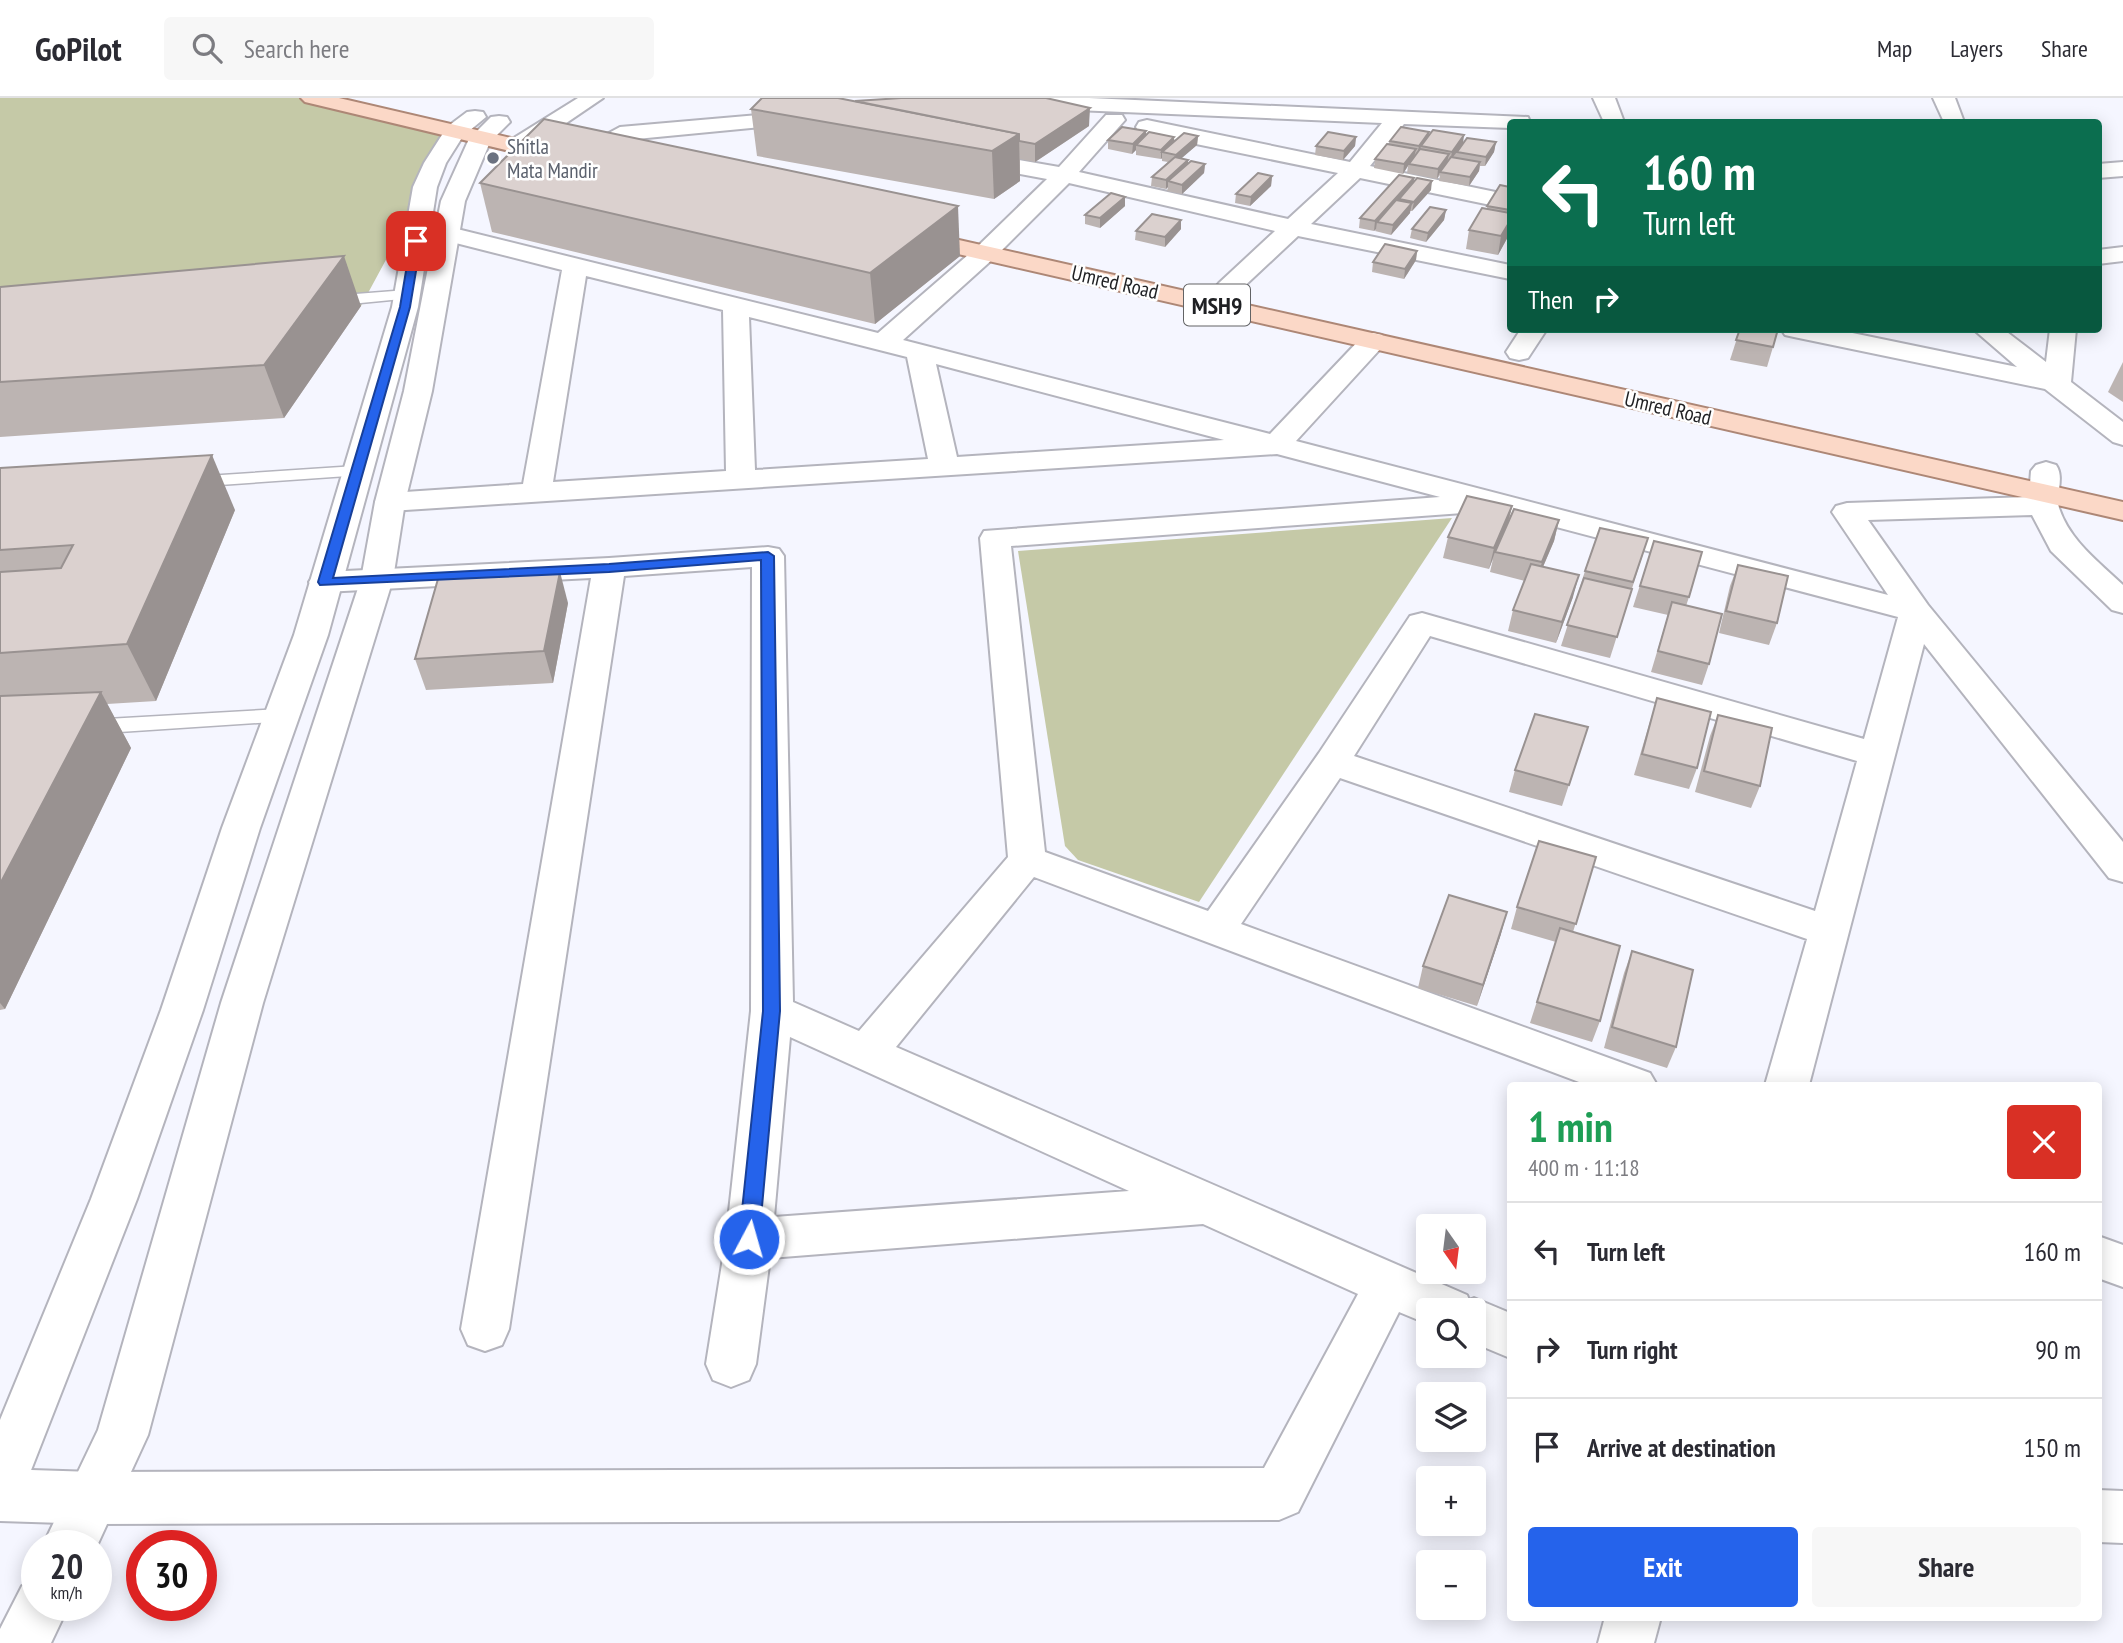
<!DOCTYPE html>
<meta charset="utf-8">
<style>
:root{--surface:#fff;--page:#f7f7f7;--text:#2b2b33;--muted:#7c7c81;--line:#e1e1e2;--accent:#2563eb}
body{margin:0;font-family:"PT Sans Narrow",sans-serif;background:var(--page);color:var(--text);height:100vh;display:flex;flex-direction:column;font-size:26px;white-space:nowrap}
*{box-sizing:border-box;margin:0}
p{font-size:23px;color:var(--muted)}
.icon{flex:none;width:38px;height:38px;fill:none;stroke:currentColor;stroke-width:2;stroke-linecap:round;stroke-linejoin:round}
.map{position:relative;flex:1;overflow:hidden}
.drawer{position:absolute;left:1507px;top:984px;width:595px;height:539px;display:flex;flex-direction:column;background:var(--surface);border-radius:7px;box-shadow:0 4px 18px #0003}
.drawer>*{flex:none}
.hud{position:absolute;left:1507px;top:21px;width:595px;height:214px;border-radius:7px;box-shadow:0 4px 18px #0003;background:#0b6e4f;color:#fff;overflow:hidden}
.needle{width:46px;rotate:166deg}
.fabs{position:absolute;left:1416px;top:1116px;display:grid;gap:14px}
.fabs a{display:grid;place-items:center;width:70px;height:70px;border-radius:7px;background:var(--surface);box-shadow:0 4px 18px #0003;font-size:35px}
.speed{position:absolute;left:21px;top:1432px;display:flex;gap:14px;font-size:35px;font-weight:700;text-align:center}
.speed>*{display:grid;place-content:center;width:91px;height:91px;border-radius:50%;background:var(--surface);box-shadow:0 4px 18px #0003;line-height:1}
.speed small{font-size:18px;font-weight:400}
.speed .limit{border:10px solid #d22;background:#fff;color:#111}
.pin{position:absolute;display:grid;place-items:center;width:60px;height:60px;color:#fff;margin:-30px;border-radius:14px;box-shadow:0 4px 10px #0006}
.me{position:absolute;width:77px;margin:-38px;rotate:6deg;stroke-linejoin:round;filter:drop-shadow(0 0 5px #0008)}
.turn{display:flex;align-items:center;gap:24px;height:147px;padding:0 21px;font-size:32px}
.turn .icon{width:91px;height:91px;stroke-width:2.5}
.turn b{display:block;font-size:49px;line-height:60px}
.then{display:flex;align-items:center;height:66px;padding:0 21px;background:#0003;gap:14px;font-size:26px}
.round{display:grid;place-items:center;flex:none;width:74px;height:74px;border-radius:7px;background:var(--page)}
.summary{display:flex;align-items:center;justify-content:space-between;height:119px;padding:0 21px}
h1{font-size:42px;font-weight:700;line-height:52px;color:#1e9e55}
.cta{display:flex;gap:14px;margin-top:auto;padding:14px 21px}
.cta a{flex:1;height:80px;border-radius:7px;background:var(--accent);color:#fff;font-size:28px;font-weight:700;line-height:80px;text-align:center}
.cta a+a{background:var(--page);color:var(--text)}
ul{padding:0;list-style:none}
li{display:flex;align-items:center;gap:21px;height:98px;padding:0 21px;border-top:2px solid var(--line)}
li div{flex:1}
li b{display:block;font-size:26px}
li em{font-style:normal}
header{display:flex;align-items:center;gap:42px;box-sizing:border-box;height:98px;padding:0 35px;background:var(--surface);border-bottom:2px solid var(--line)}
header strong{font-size:33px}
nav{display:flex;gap:38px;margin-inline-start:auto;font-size:24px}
.search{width:490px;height:63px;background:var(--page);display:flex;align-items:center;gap:18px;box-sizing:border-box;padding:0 24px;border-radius:7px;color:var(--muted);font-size:26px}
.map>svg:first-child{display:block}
.green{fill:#c5c9a7}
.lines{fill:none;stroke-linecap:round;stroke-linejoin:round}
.service-casing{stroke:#b4b4bd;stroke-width:3}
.minor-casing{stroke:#b4b4bd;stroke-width:4}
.tertiary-casing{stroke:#b4b4bd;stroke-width:4}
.primary-casing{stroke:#ad8776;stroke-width:4}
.service{fill:#fff;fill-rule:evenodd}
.minor{fill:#fff;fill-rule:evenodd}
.tertiary{fill:#fff;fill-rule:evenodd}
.primary{fill:#fbd8c7;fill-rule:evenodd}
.wall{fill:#bcb4b2}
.shaded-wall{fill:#999291}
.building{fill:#dbd1cf;stroke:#999291;stroke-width:2}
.route{fill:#2563eb;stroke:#184099;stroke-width:2}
.worship-dot{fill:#6b7280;stroke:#fff;stroke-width:2.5}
.labels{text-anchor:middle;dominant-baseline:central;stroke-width:5;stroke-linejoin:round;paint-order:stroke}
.far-worship-label{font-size:21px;fill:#5b616d;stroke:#fff;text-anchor:start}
.far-street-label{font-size:21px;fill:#1f2023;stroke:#fff}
.shield{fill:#fff;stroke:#626365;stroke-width:2}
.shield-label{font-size:24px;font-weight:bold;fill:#1f2023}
</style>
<header>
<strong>GoPilot</strong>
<div class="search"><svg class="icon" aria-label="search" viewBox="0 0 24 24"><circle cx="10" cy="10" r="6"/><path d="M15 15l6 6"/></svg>Search here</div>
<nav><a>Map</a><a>Layers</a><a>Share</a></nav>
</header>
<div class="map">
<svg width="2123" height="1545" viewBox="0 0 2123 1545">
<rect width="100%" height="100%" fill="#f5f6ff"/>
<g class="green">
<polygon points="0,0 312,0 455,34 361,208 67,223 0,231"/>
<polygon points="1452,420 1199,804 1078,762 1065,748 1018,453"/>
</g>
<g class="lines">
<defs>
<g id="service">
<polygon points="407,192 415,197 412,200 330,208 322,203 330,198"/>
<polygon points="356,368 365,373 362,377 191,389 182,384 191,379"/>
<polygon points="281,611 288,613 291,618 288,623 89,636 82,634 79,629 82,624 89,622"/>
</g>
<g id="minor">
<polygon points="578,0 603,0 525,53 509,53 506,48 509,43"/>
<path d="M999,0H1089L1528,19L1530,24H1510V30L1404,26L1370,68L1510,97V111L1360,80L1311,126L1510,167V181L1298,138L1237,195L1228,198L1219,195L1215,190L1219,185L1275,133L1069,85L994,160L903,242L1270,336L1364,237L1373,235L1382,237L1386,243L1382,249L1296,343L1888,497L1832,414L1836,408L1847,405L2029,399L2031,373L2036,367L2046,364L2056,367C2065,380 2055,396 2059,410C2070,443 2099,464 2123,487V515L2112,512L2051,453L2032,417L1868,422L1928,507L2123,744V784L2109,780L1924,546L1809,987H1765L1807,841L1340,680L1241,826L1650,975L1657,987H1587L1034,779L896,949L1467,1197L1469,1202L1474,1200L1510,1215V1260L1474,1245V1213H1428V1226L1399,1214L1298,1414L1279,1422L94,1426L0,1423V1371L94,1374L1264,1370L1358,1196L1203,1126L770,1160L756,1266L749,1282L731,1289L713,1282L706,1266L726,1141L751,913L752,469L624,478L509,1231L502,1247L485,1253L468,1247L461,1231L591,480L325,494L314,491L309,484L314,477L325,474L609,460L768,449L779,451L784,458L793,904L859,933L1008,759L980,440L984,433L1440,399L1277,356L390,413L379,410L375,404L379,398L390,395L523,386L562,172L440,141L437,136L440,131L449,129L878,235L976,150L1047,81L960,65L957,60L960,55L968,53L1059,69L1106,17H1122L1125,22L1079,74L1288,121L1338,75L1147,36L1139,34L1136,29L1139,24L1147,22L1350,64L1382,25L1007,9L1000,7L996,3ZM586,178L723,212L726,373L553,384ZM749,219L907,259L928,361L755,372ZM936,266L970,275L1224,342L957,359ZM1477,408L1898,519L1864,641L1422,515L1410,518L1319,655L1208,813L1045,754L1011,448L1463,415L1474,412ZM1430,538L1857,663L1815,813L1354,658ZM790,939L1129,1093L774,1119Z"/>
<polygon points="1593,0 1615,0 1624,24 1604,24"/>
<polygon points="1933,0 1955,0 1964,24 1944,24"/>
<polygon points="804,13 812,14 815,19 812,24 626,42 584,67 568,67 565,62 568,57 620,29"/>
<polygon points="2123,64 2123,78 2098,80 2098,66"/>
<polygon points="2123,149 2123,163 2098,166 2098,152"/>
<polygon points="1521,231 1547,231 1528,260 1519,262 1510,260 1506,254"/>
<polygon points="1781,231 1833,231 2017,269 1973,231 2003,231 2046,264 2050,231 2076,231 2071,284 2123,324 2123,347 2113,344 2045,291 1794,239 1785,237"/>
<polygon points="2098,1138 2123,1147 2123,1189 2098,1180"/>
<polygon points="2098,1392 2123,1393 2123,1445 2098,1444"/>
<polygon points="1605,1519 1661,1519 1654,1545 1598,1545"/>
</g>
<g id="tertiary">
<polygon points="475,13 483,14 486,19 463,38 446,65 437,89 418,209 328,537 260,730 203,912 137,1101 26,1385 18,1403 0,1411 0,1322 91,1101 161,912 222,730 294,537 392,209 413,89 424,65 447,29 467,14"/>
<polygon points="499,18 507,19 510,24 490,44 465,103 432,293 405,404 393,481 263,905 148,1337 96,1450 96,1447 43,1447 98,1332 221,905 361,481 375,404 404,293 441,103 469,41 491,19"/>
<polygon points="37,1481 37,1507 69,1507 51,1545 0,1545 0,1531 22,1488"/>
</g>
<g id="primary">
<polygon points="301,0 339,0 576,55 579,60 576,65 568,67 305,4"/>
<polygon points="910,131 2123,404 2123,422 901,143 898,138 901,133"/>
</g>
</defs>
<use href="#service" class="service-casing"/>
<use href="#minor" class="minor-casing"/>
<use href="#tertiary" class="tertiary-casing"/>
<use href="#primary" class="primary-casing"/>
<use href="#service" class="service"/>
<use href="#minor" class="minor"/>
<use href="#tertiary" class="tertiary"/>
<use href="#primary" class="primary"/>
</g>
<g class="wall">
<polygon points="855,3 1089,28 1035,64 1020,61 1020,83 994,101 757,58 751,11"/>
<polygon points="1146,33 1146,38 1174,39 1174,43 1198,38 1197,47 1181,60 1188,66 1205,66 1204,75 1182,96 1167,93 1168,89 1166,91 1151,88 1152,79 1168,64 1162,63 1162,60 1161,61 1136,57 1136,52 1132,56 1108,51 1108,42"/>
<polygon points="1429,34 1429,37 1463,45 1496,44 1494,54 1485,68 1480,68 1479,73 1469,88 1439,83 1440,77 1437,81 1407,75 1408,68 1403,76 1374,70 1375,61 1389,47 1390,43"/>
<polygon points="1356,39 1355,48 1343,62 1315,57 1316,48"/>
<polygon points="1272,78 1271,88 1250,108 1235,105 1236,96"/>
<polygon points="1414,80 1414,84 1431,92 1412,113 1410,113 1410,115 1391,137 1375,133 1376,131 1374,133 1359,130 1360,120"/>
<polygon points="480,85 960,158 875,226 492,134"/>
<polygon points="1510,89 1510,135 1498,157 1466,151 1469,132 1487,111 1487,108"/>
<polygon points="1125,99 1125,108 1100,130 1085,126 1085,117"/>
<polygon points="1446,112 1444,122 1426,144 1410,140 1412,131"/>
<polygon points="1181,131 1165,149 1135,142 1136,133"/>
<polygon points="1417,153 1416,162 1404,181 1372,174 1373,164"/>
<polygon points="0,189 361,208 284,320 0,339"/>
<polygon points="1740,231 1773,249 1767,269 1730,262"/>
<polygon points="2123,264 2123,304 2108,294"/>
<polygon points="0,370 235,412 156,603 107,606 131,650 5,911 0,912"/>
<polygon points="1512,408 1509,423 1559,422 1554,443 1543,469 1573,499 1556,545 1508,533 1513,512 1525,483 1490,474 1493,461 1489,471 1443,460 1448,439"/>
<polygon points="1648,440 1610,560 1561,548 1585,473"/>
<polygon points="1654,443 1689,499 1686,508 1709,566 1702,587 1651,574 1668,517 1633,509"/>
<polygon points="1738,467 1777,525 1769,547 1719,535 1730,488"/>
<polygon points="568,505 553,585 426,592 415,561"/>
<polygon points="1657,600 1697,670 1689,691 1634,677"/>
<polygon points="1718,617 1760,688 1751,710 1695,694 1710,638"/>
<polygon points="1588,629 1562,708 1509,694 1515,672"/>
<polygon points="1596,759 1573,834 1600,923 1592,944 1530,925 1556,844 1511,831 1517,809"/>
<polygon points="1501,836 1477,908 1418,890 1423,868"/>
<polygon points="1632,853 1676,949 1667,970 1604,950 1624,875"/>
</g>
<g class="shaded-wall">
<polygon points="1090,10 1089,28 1035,64 1035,46"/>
<polygon points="1146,33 1146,42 1136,47 1136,52 1132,56 1133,46"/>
<polygon points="1429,34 1428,43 1421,48 1420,53 1417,57 1419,48"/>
<polygon points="1019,36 1020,83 994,101 992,53"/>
<polygon points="1464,37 1463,46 1450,63 1452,54"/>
<polygon points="1198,38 1197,47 1175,66 1176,57"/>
<polygon points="1174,39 1174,48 1162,54 1162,60 1161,61 1161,52"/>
<polygon points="1356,39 1355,48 1343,62 1344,53"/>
<polygon points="1496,44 1494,54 1485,68 1486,59"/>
<polygon points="1416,51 1414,60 1409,66 1403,76 1404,66"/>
<polygon points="1449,56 1447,65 1440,74 1437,81 1438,71"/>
<polygon points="1188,62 1188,71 1168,83 1168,89 1166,91 1166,82"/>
<polygon points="1480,64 1479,73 1469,88 1470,79"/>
<polygon points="1205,66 1204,75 1182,96 1182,87"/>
<polygon points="1272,78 1271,88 1250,108 1251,99"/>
<polygon points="1414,80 1413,89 1399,101 1398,106 1377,124 1376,131 1374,133 1375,123"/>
<polygon points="1432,83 1431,92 1412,113 1414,104"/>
<polygon points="1125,99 1125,108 1100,130 1100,120"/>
<polygon points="1412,105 1410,115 1391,137 1393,127"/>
<polygon points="958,108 960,158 875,226 870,175"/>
<polygon points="1446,112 1444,122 1426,144 1428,135"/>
<polygon points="1181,122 1181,131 1165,149 1165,139"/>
<polygon points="1510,123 1510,135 1498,157 1501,138"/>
<polygon points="1417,153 1416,162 1404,181 1405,171"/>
<polygon points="344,158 361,208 284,320 264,267"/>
<polygon points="212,357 235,412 156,603 127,546"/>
<polygon points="1512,408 1507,428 1495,454 1489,471 1494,450"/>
<polygon points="1559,422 1554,443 1536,485 1542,464"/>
<polygon points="560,474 568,505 553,585 544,553"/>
<polygon points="1579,477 1573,499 1556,545 1562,524"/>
<polygon points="101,594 131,650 5,911 0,905 0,786"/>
<polygon points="1507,814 1501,836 1477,908 1483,887"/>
</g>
<g class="building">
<polygon points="762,0 838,0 1019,36 992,53 751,11"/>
<polygon points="901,0 1046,0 1090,10 1035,46 1019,43 1019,36 855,3"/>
<polygon points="544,21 958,108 870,175 480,85"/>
<polygon points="1122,29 1146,33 1133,46 1108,42"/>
<polygon points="1401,29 1429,34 1419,48 1390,43"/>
<polygon points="1433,32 1464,37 1452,54 1421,48"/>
<polygon points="1149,34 1174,39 1161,52 1136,47"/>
<polygon points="1328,34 1356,39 1344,53 1316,48"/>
<polygon points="1184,35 1198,38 1176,57 1162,54"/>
<polygon points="1467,40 1496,44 1486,59 1457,54"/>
<polygon points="1387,46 1416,51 1404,66 1375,61"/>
<polygon points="1420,51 1449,56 1438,71 1409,66"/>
<polygon points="1175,59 1188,62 1166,82 1152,79"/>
<polygon points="1451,59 1480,64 1470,79 1440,74"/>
<polygon points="1191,63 1205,66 1182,87 1168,83"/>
<polygon points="1258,75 1272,78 1251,99 1236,96"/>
<polygon points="1399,77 1414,80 1375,123 1360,120"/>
<polygon points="1417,80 1432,83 1414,104 1399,101"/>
<polygon points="1500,87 1510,89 1510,112 1487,108"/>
<polygon points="1111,95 1125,99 1100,120 1085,117"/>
<polygon points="1396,102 1412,105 1393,127 1377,124"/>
<polygon points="1430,109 1446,112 1428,135 1412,131"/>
<polygon points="1482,110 1510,115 1510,123 1501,138 1469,132"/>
<polygon points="1152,116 1181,122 1165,139 1136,133"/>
<polygon points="1385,146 1417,153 1405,171 1373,164"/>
<polygon points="344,158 264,267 0,284 0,189"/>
<polygon points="1740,231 1778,231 1773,249 1736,242"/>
<polygon points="212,357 127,546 0,555 0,474 61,470 73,447 0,452 0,370"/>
<polygon points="1467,398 1512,408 1494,450 1448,439"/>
<polygon points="1514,411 1559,422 1542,464 1495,454"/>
<polygon points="1600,430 1648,440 1633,484 1585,473"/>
<polygon points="1654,443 1702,454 1689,499 1640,488"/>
<polygon points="1531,466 1579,477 1562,524 1513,512"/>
<polygon points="1738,467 1788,478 1777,525 1726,513"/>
<polygon points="560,474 544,553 415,561 438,481"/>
<polygon points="1584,480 1632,491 1617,539 1567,527"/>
<polygon points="1672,504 1722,516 1709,566 1658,553"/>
<polygon points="101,594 0,786 0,598"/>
<polygon points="1657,600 1711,614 1697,670 1642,656"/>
<polygon points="1535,616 1588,629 1569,687 1515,672"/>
<polygon points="1718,617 1772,630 1760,688 1704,673"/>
<polygon points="1539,743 1596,759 1576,826 1517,809"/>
<polygon points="1449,797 1507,814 1483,887 1423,868"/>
<polygon points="1560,830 1620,848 1600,923 1537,904"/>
<polygon points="1632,853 1693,872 1676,949 1612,929"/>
</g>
<polygon class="route" points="416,140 421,143 410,209 333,480 609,466 768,454 774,458 780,913 759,1141 756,1147 749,1149 742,1147 739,1141 763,913 761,462 609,474 320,487 318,484 400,209 411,143"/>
<circle class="worship-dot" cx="493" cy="60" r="7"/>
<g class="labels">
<g class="far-worship-label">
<text x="507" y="48">Shitla<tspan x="507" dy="24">Mata Mandir</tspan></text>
</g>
<g class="far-street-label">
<text transform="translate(1115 184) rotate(13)">Umred Road</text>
<text transform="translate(1668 310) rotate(13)">Umred Road</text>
</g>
<rect class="shield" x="1184" y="186.5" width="66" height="41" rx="5"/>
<g class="shield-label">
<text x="1217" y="207">MSH9</text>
</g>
</g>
</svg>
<div class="fabs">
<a><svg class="needle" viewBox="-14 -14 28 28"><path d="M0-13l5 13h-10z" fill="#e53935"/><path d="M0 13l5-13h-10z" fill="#7c7c81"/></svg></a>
<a><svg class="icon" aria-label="search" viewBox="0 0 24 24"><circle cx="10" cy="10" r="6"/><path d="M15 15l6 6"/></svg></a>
<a><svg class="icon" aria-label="layers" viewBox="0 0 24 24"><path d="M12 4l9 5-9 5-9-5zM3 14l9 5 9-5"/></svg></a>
<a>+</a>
<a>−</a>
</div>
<div class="speed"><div>20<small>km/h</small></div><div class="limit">30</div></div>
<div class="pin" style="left:416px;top:143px;background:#d93025"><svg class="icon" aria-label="arrive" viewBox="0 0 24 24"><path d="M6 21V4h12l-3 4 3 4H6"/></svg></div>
<svg class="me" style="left:749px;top:1141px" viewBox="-20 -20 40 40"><circle r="17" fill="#2563eb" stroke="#fff" stroke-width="3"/><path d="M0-11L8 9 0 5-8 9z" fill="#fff"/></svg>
<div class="hud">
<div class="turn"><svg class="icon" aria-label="left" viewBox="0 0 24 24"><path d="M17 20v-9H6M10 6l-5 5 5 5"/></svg><div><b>160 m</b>Turn left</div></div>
<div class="then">Then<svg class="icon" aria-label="right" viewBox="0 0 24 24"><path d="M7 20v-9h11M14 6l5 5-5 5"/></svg></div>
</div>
<section class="drawer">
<div class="summary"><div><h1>1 min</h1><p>400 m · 11:18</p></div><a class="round" style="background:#d93025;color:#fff"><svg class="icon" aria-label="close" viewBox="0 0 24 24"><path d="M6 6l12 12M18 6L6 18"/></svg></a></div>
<ul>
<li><svg class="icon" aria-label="left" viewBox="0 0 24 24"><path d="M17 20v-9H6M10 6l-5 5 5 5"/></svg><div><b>Turn left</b></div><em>160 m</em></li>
<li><svg class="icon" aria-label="right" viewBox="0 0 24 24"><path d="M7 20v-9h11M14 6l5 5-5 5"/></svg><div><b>Turn right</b></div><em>90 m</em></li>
<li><svg class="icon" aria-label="arrive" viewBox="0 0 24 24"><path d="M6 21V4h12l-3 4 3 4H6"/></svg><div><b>Arrive at destination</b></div><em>150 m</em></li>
</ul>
<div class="cta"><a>Exit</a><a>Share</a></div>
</section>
</div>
